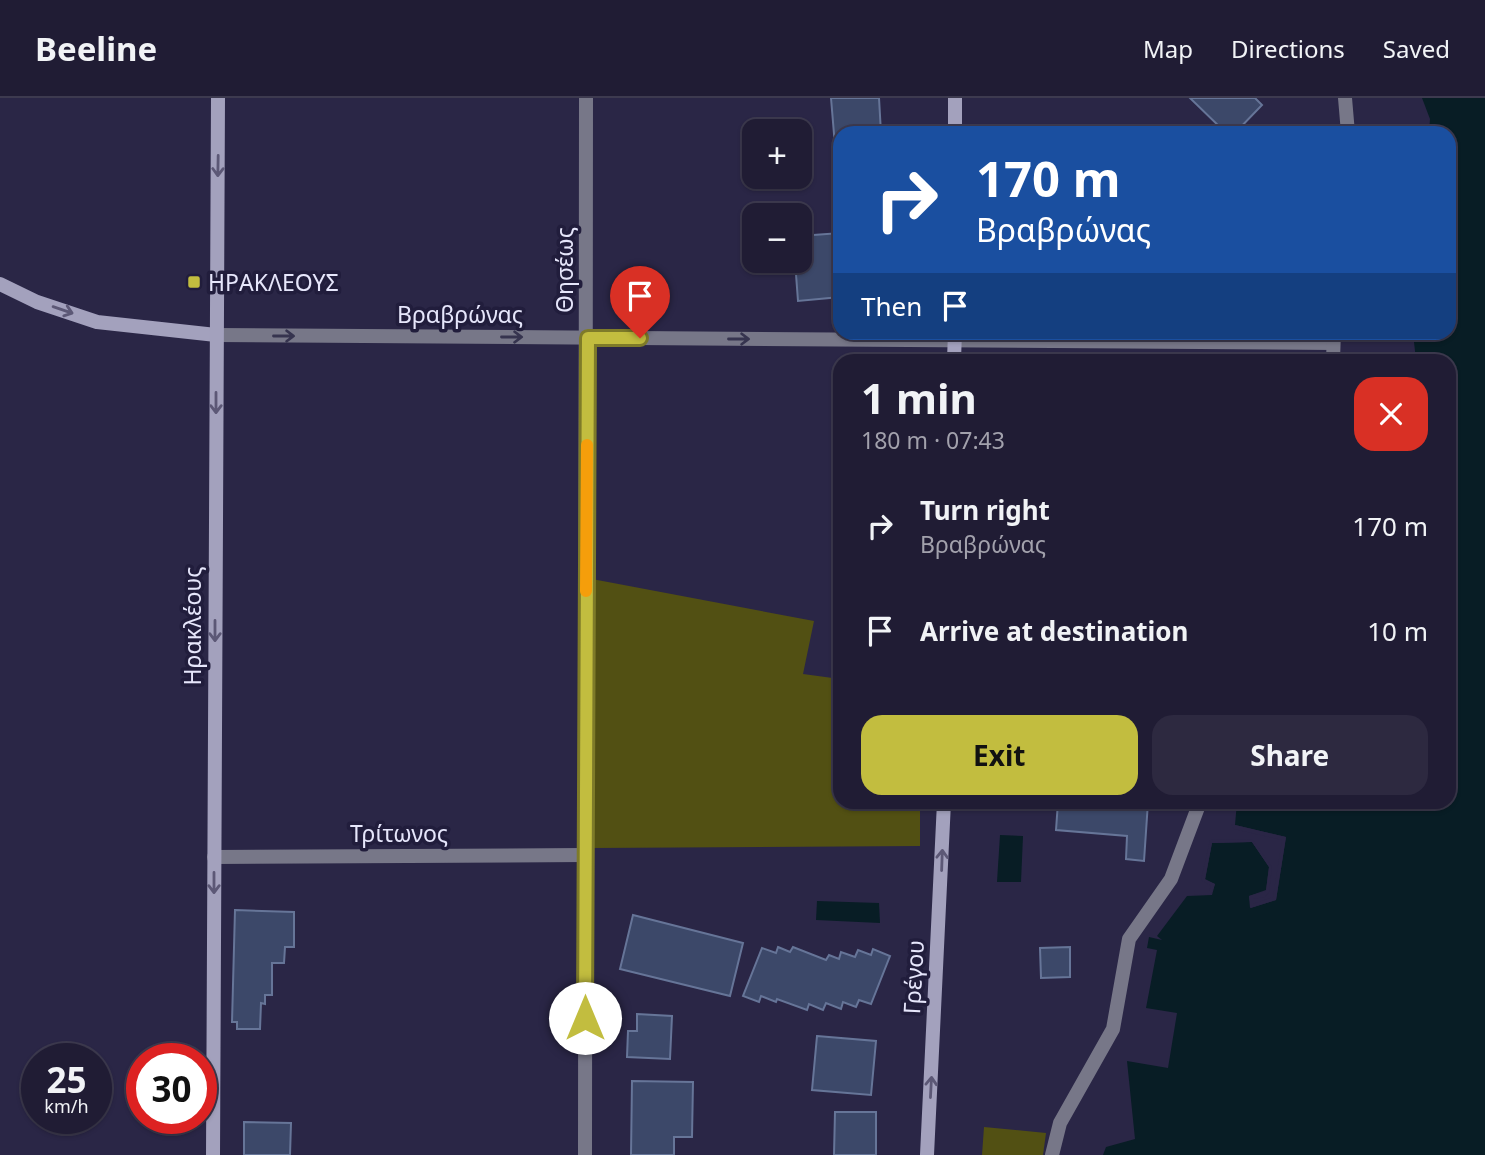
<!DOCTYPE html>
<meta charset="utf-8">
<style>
:root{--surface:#201c34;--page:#2d2940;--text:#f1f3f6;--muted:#a2a1ac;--line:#3d3a4f;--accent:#c2bd3f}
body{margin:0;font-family:"Noto Sans",sans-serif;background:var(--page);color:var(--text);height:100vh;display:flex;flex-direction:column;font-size:26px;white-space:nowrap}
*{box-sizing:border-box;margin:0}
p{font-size:23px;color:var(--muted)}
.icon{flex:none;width:38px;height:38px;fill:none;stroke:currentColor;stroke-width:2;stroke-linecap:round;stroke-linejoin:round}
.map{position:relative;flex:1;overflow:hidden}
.details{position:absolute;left:833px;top:256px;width:623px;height:455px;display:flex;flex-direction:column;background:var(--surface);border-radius:21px;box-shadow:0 2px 5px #0004,0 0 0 2px var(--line)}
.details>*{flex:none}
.guide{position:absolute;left:833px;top:28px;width:623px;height:214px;border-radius:21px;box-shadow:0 2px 5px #0004,0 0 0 2px var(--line);background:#1a4fa0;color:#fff;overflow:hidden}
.tools{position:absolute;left:742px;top:21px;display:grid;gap:14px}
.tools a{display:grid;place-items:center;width:70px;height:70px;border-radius:14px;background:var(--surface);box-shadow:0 2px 5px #0004,0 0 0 2px var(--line);font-size:35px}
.speed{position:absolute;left:21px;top:945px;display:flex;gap:14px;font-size:35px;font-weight:700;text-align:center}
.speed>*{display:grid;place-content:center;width:91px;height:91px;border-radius:50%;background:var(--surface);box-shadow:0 2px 5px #0004,0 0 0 2px var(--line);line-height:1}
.speed small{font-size:18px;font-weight:400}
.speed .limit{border:10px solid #d22;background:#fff;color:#111}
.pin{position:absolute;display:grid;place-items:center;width:60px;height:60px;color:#fff;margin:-72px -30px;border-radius:50% 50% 50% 0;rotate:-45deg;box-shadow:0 0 7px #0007}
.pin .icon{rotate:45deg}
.me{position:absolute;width:77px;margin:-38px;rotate:0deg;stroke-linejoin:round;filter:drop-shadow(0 0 5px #0008)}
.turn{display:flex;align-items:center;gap:24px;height:147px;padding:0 28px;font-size:32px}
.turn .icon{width:91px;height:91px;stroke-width:2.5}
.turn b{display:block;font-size:49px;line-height:60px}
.then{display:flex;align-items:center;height:66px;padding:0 28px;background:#0003;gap:14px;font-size:26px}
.round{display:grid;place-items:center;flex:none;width:74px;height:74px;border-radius:21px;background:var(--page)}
.headline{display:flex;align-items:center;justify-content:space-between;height:119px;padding:0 28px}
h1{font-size:42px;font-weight:700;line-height:52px}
.button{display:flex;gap:14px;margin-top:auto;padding:14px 28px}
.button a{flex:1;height:80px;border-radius:21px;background:var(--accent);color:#111;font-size:28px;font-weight:700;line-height:80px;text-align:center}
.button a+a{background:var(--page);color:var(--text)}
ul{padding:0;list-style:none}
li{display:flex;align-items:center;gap:21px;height:105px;padding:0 28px}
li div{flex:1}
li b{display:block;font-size:26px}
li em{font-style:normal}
header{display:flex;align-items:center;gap:42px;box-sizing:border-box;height:98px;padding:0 35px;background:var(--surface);border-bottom:2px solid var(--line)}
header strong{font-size:33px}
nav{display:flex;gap:38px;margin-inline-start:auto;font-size:24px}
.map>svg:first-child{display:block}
.green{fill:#525013}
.water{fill:#081d25}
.pier{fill:#2a2646}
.building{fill:#3c4869;stroke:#667598;stroke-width:2}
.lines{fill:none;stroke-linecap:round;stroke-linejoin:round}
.street{stroke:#778;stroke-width:14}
.secondary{stroke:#a3a1bd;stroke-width:14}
.oneway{stroke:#5c5876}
.oneway2{stroke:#36344f}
.route-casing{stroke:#7e7b29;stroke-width:18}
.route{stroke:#c2bd3f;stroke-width:12}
.slow{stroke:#f59e0b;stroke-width:12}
.poi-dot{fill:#c2bd3f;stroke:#211d3c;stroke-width:2.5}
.labels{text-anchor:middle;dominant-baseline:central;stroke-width:7;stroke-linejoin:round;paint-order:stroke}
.street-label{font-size:23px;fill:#e6e6fb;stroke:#211d3c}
.poi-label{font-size:23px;fill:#e6e6fb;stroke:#211d3c;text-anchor:start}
</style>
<header>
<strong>Beeline</strong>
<nav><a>Map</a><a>Directions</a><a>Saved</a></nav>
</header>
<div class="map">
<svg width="1485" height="1057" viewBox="0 0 1485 1057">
<rect width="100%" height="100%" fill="#2a2646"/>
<g class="green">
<polygon points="592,481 814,523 803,576 840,581 840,704 920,704 920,748 593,750"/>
<polygon points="984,1029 1046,1035 1043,1057 982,1057"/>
</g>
<g class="water">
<polygon points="1422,0 1485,0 1485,1057 1103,1057 1106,1049 1135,1041 1127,963 1168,970 1177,915 1146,910 1157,852 1147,850 1149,839 1162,842 1157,838 1187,798 1212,797 1215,786 1205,782 1212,745 1252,744 1269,769 1266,792 1249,798 1251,810 1276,802 1286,739 1235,727 1237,704 1449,704 1449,262 1416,262 1413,235 1449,234 1449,35 1429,35 1430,21"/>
<polygon points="1000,737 1023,738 1021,784 997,784"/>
<polygon points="817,803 879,805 880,825 816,822"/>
</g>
<polygon class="pier" points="1231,726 1286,739 1276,802 1250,810 1249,798 1266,793 1269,769 1252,744 1212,745 1205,781 1215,786 1211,797 1194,796 1195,793 1209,793 1211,788 1201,782 1210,742 1252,741 1272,769 1269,794 1265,799 1253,801 1253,806 1273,799 1282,742 1234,731"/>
<g class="building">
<polygon points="831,0 879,0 881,35 840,35 840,108"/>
<polygon points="1190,0 1255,0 1262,7 1235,35 1226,35"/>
<polygon points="840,135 840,199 798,203 795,163 800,163 800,138"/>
<polygon points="1058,704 1148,704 1144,763 1126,761 1127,738 1056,732"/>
<polygon points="235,812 294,814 294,849 285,849 284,865 272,865 272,897 265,897 265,906 261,905 260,931 237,931 237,924 232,924"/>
<polygon points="633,817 743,845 730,898 620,871"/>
<polygon points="778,849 790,854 793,849 826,862 829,857 839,861 841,854 855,859 858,852 871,857 873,851 890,858 871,906 859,902 856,909 843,904 841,911 826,905 823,912 809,906 807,912 777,901 776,904 761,898 759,904 743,898 762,850 776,855"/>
<polygon points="1070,849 1070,879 1041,880 1040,850"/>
<polygon points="637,916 672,918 670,961 627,959 628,933 637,933"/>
<polygon points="817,938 876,943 871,997 812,992"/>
<polygon points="632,983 693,984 692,1039 674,1039 674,1057 631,1057"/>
<polygon points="835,1014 876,1014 876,1057 834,1057"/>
<polygon points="244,1024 291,1025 290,1057 244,1057"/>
</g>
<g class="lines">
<g class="street">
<polyline points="1345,0 1348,35"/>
<polyline points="216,237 1333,245"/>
<polyline points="1333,262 1334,234"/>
<polyline points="214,759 585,757"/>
<polyline points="585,1057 586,0"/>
<polyline points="1052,1057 1060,1025 1113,931 1129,841 1171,781 1200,704"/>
</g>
<g class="secondary">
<polyline points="955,0 955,35"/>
<polyline points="0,186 37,204 97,224 216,237"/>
<polyline points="954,262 955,234"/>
<polyline points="213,1057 218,0"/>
<polyline points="927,1057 944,704"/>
</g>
</g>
<defs><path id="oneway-shaft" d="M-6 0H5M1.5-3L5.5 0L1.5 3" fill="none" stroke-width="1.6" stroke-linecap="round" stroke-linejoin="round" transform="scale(1.75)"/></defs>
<g class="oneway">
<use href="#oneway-shaft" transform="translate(218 68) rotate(91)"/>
<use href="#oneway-shaft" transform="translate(63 212) rotate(19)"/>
<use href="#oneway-shaft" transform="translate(216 305) rotate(90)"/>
<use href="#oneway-shaft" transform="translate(215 533) rotate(90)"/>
<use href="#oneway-shaft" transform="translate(942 762) rotate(-88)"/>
<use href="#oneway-shaft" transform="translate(214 785) rotate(90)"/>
<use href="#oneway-shaft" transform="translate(931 989) rotate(-87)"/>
</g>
<g class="oneway2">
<use href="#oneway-shaft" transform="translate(284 238)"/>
<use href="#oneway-shaft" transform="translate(512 239)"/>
<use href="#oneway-shaft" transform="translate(739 241)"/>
</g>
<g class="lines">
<defs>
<polyline id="route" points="585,920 588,240 640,240"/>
</defs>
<use href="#route" class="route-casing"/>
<use href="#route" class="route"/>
<polyline class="slow" points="586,493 587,347"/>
</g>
<rect class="poi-dot" x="187" y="177" width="14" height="14" rx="3.5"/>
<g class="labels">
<g class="street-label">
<text transform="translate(564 172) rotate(-90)">Θησέως</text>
<text x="460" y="216">Βραβρώνας</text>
<text transform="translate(192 528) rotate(-90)">Ηρακλέους</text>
<text x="399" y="735">Τρίτωνος</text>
<text transform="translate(913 879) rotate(-87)">Γρέγου</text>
</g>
<g class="poi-label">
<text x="208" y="184">ΗΡΑΚΛΕΟΥΣ</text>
</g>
</g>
</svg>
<div class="tools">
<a>+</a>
<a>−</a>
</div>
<div class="speed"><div>25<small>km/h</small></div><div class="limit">30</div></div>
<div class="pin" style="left:640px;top:240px;background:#d93025"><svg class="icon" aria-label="arrive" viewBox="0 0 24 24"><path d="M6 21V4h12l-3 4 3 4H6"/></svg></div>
<svg class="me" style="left:585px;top:920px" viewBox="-20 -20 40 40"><circle r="19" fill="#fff"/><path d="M0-13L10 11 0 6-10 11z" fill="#c2bd3f"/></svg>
<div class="guide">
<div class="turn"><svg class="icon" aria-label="right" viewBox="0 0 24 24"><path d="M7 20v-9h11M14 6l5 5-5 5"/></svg><div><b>170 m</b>Βραβρώνας</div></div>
<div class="then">Then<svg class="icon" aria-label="arrive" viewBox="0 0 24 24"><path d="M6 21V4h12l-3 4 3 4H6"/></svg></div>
</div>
<section class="details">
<div class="headline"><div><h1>1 min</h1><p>180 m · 07:43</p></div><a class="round" style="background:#d93025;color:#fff"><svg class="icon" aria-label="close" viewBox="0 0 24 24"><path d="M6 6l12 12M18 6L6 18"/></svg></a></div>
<ul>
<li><svg class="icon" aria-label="right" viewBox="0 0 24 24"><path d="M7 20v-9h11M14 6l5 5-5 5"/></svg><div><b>Turn right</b><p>Βραβρώνας</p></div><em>170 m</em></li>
<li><svg class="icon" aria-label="arrive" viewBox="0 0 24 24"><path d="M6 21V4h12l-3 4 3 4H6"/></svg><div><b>Arrive at destination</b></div><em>10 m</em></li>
</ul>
<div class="button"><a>Exit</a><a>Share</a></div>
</section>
</div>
